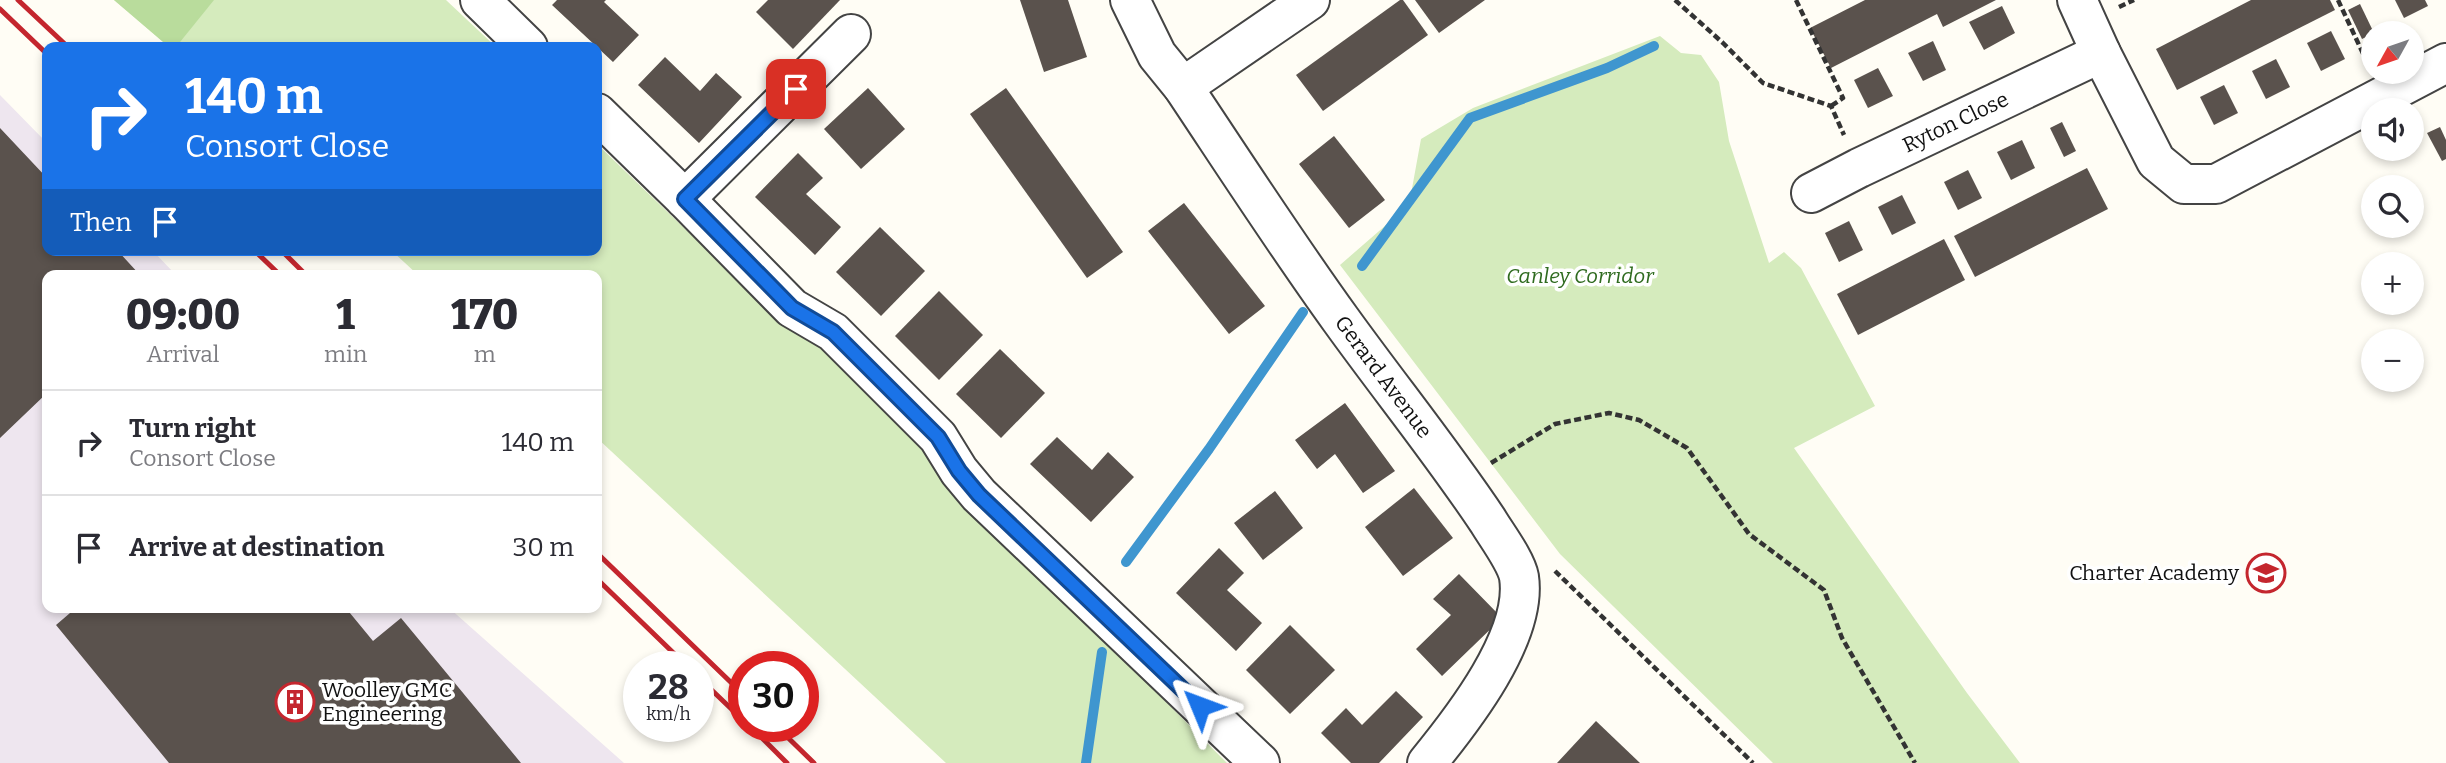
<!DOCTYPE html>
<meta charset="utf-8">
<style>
:root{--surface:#fff;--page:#f2f2f3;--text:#2b2b33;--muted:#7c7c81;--line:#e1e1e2}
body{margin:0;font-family:Bitter,serif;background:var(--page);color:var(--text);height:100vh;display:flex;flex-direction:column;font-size:26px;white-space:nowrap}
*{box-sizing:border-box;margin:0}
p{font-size:23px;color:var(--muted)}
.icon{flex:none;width:38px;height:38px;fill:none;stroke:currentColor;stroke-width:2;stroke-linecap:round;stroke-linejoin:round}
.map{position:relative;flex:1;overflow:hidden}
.side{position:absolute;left:42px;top:270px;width:560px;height:343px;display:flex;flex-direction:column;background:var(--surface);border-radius:14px;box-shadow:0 4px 10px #0003}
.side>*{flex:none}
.top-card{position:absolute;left:42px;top:42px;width:560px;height:214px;border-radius:14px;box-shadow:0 4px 10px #0003;background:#1a73e8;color:#fff;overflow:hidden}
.needle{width:46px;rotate:230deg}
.fabs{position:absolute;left:2361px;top:21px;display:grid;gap:14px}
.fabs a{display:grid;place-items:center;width:63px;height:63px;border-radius:50%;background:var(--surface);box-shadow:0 4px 10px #0003;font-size:35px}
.speed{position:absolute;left:623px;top:651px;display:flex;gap:14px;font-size:35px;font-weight:700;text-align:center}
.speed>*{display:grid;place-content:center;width:91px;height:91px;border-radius:50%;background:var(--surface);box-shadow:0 4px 10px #0003;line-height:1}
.speed small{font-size:18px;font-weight:400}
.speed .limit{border:10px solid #d22;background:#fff;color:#111}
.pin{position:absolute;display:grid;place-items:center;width:60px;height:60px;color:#fff;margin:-30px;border-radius:14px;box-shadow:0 4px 10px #0006}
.me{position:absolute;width:77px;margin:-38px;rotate:314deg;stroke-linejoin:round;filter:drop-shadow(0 0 5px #0008)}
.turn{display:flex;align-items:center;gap:24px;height:147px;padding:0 28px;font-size:32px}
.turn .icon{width:91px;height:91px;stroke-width:2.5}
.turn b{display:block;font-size:49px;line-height:60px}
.then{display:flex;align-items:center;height:66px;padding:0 28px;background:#0003;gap:14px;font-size:26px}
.eta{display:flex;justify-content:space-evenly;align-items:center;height:119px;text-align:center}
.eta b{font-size:42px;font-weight:800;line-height:49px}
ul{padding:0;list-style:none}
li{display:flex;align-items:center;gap:21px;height:105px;padding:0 28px;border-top:2px solid var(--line)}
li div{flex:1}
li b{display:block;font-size:26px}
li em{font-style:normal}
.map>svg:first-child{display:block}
.industrial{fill:#eee6ef}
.green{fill:#d5ebbd}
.forest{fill:#b9dc9c}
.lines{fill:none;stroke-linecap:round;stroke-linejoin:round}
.stream{stroke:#3f96cf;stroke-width:10}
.building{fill:#5a524d}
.minor-casing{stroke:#444;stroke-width:42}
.path{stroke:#333;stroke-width:4.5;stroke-dasharray:7 3.5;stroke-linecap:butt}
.minor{stroke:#fff;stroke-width:38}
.rail{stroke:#c4262e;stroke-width:5}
.route-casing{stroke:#114b97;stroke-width:18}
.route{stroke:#1a73e8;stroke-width:12}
.labels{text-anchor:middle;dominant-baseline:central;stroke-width:7;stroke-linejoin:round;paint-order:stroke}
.street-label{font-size:21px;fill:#111;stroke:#fff}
.park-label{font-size:21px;font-style:italic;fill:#2f6b1f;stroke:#fff}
.poi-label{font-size:21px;fill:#111;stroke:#fff;text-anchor:end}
</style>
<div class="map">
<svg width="2446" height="763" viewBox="0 0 2446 763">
<rect width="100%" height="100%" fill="#fffdf5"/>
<polygon class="industrial" points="0,95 47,143 47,250 152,250 176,275 47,275 47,607 448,607 624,763 0,763"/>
<g class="green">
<polygon points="114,0 446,0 496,47 169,47"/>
<polygon points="1660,36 1681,53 1701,55 1719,82 1729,141 1769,263 1784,252 1801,268 1875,406 1794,448 1967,693 2020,763 1773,763 1560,554 1340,265 1409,205 1421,139 1473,108"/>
<polygon points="597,144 787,327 823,347 924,446 941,477 1227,763 946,763 597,438 597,275 418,275 391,250 597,250"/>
</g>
<polygon class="forest" points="114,0 214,0 176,47 169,47"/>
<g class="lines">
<g class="stream">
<polyline points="1362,266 1470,118 1607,68 1654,46"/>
<polyline points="1126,562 1209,449 1303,312"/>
<polyline points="1086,763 1102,652"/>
</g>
</g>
<g class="building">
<polygon points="557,0 606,0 604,2 639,35 613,62 552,5"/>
<polygon points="768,0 840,0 793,49 756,12"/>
<polygon points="1020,0 1068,0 1087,57 1044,72"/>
<polygon points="1400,0 1403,0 1428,35 1323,111 1296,75"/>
<polygon points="1415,0 1485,0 1439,33"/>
<polygon points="1865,0 1996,0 1943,27 1937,14 1831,68 1810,28"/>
<polygon points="2251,0 2330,0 2335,10 2177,90 2156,49"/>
<polygon points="2395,0 2425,0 2428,6 2404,18"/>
<polygon points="2360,4 2374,33 2362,39 2348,10"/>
<polygon points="2002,6 2015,33 1984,50 1969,22"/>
<polygon points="2331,31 2345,59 2321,71 2307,43"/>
<polygon points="1933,41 1946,70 1923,81 1908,53"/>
<polygon points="665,57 700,91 716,73 742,97 699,143 638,85"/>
<polygon points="2276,59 2290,87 2266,99 2252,71"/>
<polygon points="1878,68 1893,96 1868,108 1854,80"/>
<polygon points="2224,85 2238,113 2214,125 2200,97"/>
<polygon points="868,88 905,129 861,169 824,129"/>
<polygon points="1006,88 1123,252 1087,278 970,114"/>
<polygon points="2062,122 2076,151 2064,157 2050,128"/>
<polygon points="2440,127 2446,140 2446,159 2442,161 2427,133"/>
<polygon points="0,128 47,178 47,250 117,250 140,275 47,275 47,393 0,438"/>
<polygon points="1334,136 1385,200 1349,228 1299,164"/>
<polygon points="2022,140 2035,168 2011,180 1997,152"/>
<polygon points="798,153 823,178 806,194 841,227 815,255 755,197"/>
<polygon points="2087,168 2108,209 1975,277 1954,236"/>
<polygon points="1968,170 1982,198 1958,210 1944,182"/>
<polygon points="1902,195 1916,223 1892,235 1878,207"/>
<polygon points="1184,203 1265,306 1229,334 1148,231"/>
<polygon points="1849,221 1863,250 1839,262 1825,233"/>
<polygon points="880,227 925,271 881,316 836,272"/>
<polygon points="1944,239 1965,280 1858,335 1837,294"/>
<polygon points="939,291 983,335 939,380 895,336"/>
<polygon points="1000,349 1045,393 1001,438 956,394"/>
<polygon points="1345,403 1395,471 1363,493 1335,454 1317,469 1295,440"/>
<polygon points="1057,437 1092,470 1108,452 1134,477 1091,522 1030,464"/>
<polygon points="1414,488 1453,538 1403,576 1365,527"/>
<polygon points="1275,491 1303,528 1263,560 1234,523"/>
<polygon points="1219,548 1244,573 1227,590 1262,623 1236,651 1176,593"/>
<polygon points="1459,574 1502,618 1442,676 1416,649 1451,615 1433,599"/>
<polygon points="77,607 345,607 373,641 401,618 521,763 169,763 56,625"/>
<polygon points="1290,625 1335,670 1290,714 1246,670"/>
<polygon points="1396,691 1423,717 1379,763 1351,763 1321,733 1346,708 1362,725"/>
<polygon points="1596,721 1640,763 1557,763"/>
</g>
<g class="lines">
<defs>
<g id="minor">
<polyline points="480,0 528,47"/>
<path id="s1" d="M1130,0L1157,55L1183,87C1235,165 1286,244 1341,320C1390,388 1442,452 1488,521C1497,536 1516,561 1519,577C1528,636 1463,719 1427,763"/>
<polyline points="2077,0 2101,53 2156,161 2184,184 2216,184 2446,63"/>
<polyline points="1183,87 1310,0"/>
<polyline points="597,113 685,199 792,308 833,332 938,437 959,471 979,495 1260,763"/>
<path id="s2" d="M1811,193L1859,168L2101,53"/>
<polyline points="685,199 851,34"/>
</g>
</defs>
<use href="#minor" class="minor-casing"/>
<g class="path">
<polyline points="1675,0 1723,43 1763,83 1831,106 1844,135"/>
<polyline points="1796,0 1843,98 1831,106"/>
<polyline points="2338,0 2367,62"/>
<polyline points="2119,7 2134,0"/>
<polyline points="1491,463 1555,424 1609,413 1639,420 1687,448 1749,534 1824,590 1842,638 1915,763"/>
<polyline points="1555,571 1753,763"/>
</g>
<use href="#minor" class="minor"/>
<g class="rail">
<polyline points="18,0 68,47"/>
<polyline points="0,9 47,54"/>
<polyline points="254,250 280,275"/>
<polyline points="281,250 306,275"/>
<polyline points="597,553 744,695"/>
<polyline points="597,579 688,667"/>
<polyline points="698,677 744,721"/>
<polyline points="750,726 787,763"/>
<polyline points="776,726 814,763"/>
</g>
</g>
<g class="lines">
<defs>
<polyline id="route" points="796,89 685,199 792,308 833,332 938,437 959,471 979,495 1200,706"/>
</defs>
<use href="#route" class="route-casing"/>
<use href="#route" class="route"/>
</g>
<defs>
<symbol id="school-ring" viewBox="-11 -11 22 22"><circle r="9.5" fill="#fff" stroke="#c4262e" stroke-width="1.5"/><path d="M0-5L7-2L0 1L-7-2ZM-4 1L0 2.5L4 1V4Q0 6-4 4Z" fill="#c4262e"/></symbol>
<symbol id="building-ring" viewBox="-11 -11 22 22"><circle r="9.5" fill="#fff" stroke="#c4262e" stroke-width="1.5"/><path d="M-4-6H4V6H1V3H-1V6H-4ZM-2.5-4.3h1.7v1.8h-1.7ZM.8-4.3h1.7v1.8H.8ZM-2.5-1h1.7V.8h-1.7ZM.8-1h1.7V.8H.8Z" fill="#c4262e"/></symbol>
</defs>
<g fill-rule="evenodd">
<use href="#school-ring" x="2244" y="551" width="44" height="44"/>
<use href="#building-ring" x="273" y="680" width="44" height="44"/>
</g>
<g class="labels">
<g class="street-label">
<text stroke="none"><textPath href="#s2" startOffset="161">Ryton Close</textPath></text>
<text stroke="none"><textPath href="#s1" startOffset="455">Gerard Avenue</textPath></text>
</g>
<g class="park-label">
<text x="1580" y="276">Canley Corridor</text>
</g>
<g class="poi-label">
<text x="2239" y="573">Charter Academy</text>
<text x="322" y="690" text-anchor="start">Woolley GMC<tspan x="322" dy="24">Engineering</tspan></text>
</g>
</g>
</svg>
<div class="fabs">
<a><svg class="needle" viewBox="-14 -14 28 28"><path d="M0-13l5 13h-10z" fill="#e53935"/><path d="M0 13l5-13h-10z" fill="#7c7c81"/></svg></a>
<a><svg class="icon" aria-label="sound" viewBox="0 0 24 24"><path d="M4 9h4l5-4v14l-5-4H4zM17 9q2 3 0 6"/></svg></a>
<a><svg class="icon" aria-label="search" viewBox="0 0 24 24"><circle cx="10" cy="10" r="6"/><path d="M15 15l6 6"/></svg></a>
<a>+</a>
<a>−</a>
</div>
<div class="speed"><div>28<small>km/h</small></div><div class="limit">30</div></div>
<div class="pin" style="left:796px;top:89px;background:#d93025"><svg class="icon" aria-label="arrive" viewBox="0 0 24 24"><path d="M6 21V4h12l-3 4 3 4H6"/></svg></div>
<svg class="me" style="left:1200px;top:706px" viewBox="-20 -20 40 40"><path d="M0-17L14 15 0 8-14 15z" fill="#1a73e8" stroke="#fff" stroke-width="4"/></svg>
<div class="top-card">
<div class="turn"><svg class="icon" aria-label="right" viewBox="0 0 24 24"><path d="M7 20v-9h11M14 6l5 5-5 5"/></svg><div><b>140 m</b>Consort Close</div></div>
<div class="then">Then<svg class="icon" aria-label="arrive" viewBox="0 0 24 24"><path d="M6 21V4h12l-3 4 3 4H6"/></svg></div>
</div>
<section class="side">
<div class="eta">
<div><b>09:00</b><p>Arrival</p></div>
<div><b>1</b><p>min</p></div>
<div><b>170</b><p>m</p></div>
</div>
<ul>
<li><svg class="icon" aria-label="right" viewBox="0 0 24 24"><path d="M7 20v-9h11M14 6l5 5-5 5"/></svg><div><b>Turn right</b><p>Consort Close</p></div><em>140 m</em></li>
<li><svg class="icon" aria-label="arrive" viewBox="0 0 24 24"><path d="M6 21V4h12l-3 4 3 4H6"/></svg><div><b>Arrive at destination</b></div><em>30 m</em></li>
</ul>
</section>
</div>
